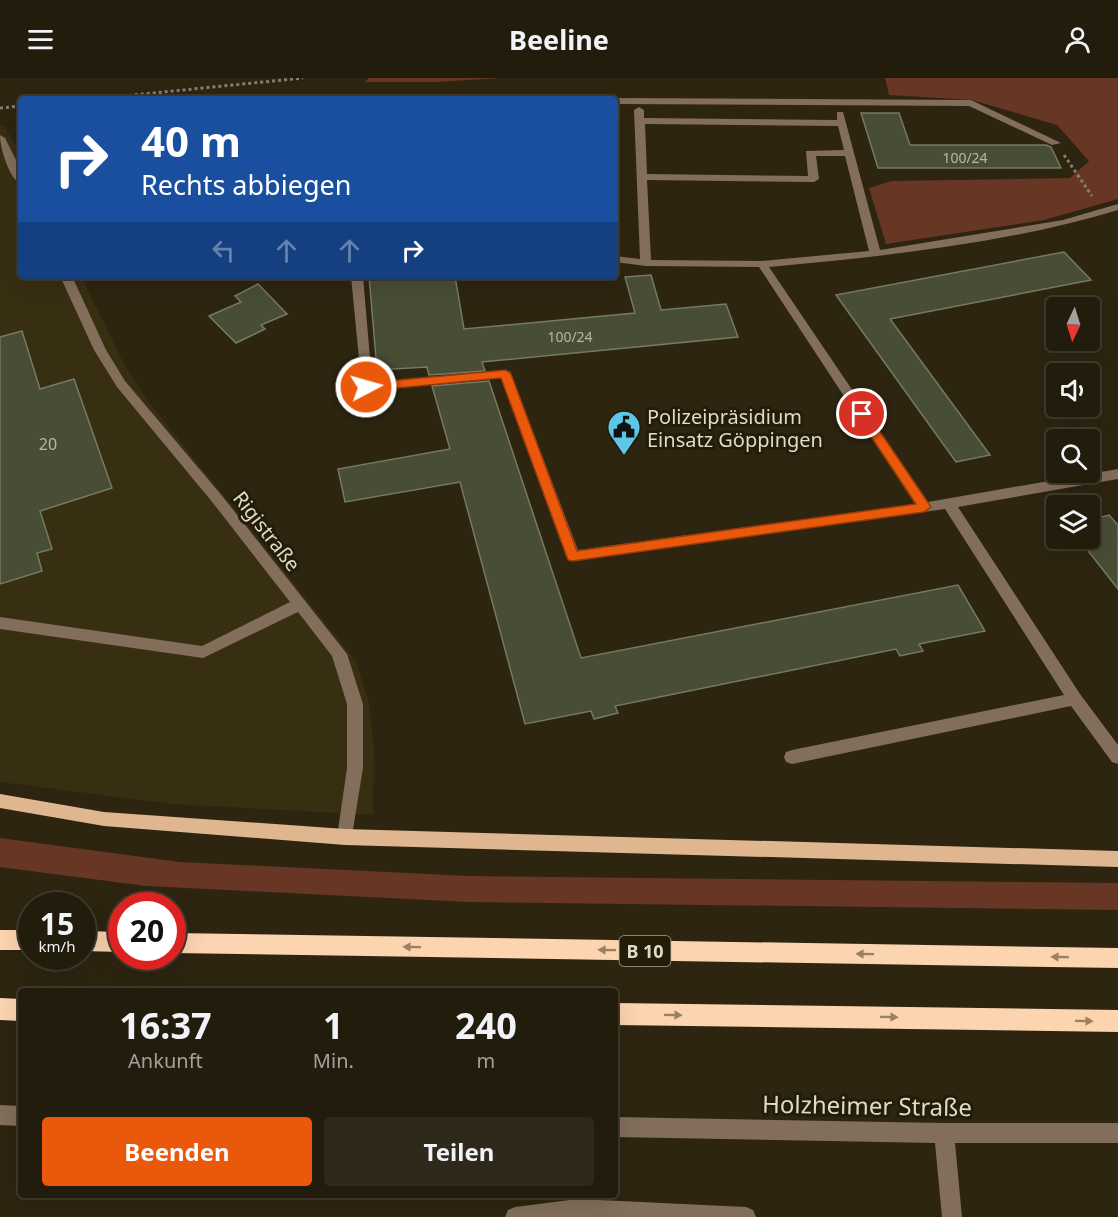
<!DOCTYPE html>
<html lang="de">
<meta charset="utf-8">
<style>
:root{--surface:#221c0c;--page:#2e291a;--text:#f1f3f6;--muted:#a2a19d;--line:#3f3a2d;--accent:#ea580c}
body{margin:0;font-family:"Noto Sans",sans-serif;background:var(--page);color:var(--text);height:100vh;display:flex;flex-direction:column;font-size:22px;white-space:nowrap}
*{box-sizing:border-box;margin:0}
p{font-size:20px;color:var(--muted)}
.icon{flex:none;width:33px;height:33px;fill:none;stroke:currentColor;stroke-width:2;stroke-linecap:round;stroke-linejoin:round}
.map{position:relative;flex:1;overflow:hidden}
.side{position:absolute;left:18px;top:910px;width:600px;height:210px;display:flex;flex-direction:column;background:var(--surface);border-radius:6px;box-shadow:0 6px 24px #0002,0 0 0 2px var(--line)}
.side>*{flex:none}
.hud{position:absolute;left:18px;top:18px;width:600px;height:183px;border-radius:6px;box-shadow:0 6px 24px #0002,0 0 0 2px var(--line);background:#1a4fa0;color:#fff;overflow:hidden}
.needle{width:39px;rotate:184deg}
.tools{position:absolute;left:1046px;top:219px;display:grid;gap:12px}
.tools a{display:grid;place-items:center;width:54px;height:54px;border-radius:6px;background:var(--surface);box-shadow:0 6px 24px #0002,0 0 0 2px var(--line);font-size:30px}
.speed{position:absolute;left:18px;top:814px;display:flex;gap:12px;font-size:30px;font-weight:700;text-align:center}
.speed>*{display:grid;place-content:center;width:78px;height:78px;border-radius:50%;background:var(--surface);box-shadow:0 6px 24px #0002,0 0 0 2px var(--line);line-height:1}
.speed small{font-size:15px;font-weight:400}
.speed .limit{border:9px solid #d22;background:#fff;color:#111}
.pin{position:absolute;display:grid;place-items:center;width:51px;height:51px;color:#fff;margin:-26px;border:3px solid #fff;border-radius:50%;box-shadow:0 2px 6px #0007}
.me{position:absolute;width:66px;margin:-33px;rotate:84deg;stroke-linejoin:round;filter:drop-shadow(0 0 4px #0008)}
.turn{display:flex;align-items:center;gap:21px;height:126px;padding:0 24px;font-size:27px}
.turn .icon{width:78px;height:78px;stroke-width:2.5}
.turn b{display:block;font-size:42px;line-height:51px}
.lanes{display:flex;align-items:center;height:57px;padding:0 24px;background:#0003;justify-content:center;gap:30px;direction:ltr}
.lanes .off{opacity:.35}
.eta{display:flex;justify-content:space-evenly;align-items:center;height:102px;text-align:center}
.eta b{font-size:36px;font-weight:700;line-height:42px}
.button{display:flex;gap:12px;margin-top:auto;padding:12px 24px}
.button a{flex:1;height:69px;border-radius:6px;background:var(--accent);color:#fff;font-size:24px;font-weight:700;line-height:69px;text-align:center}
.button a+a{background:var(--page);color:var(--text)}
header{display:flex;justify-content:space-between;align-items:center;height:78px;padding:0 24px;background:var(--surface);font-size:27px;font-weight:700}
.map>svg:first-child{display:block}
.built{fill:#382e12}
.green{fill:#683625}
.building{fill:#484d36;stroke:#757a62;stroke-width:1.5}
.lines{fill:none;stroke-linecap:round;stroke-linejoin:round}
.path{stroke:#857f6e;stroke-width:3;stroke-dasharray:3 3;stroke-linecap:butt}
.minor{fill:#826e5b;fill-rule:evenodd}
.major{fill:#dfb68f;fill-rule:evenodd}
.highway{fill:#fcd4af;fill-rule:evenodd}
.oneway{fill:#9a8163}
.route{fill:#ea580c;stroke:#983908;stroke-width:1.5}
.labels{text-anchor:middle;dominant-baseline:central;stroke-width:6;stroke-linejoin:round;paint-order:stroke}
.far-number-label{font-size:14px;fill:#b8b7a7}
.number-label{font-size:16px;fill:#b8b7a7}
.shield{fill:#231c07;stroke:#a6a192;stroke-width:1.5}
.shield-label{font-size:18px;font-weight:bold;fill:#dedacd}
.poi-label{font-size:20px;fill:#dedacd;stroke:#231c07;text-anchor:start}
.street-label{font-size:20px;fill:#dedacd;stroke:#231c07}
.near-street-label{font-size:24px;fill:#dedacd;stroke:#231c07}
</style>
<header><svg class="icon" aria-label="menu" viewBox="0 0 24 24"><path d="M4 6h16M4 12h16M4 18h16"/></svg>Beeline<svg class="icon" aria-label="person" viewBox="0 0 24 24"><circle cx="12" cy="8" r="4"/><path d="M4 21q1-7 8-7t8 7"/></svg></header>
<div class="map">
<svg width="1118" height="1139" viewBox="0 0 1118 1139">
<rect width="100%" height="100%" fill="#2d2510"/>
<polygon class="built" points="0,48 5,48 21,78 21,198 81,198 123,284 147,322 356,583 369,624 374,670 373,737 173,726 0,704"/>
<g class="green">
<polygon points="369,0 502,0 435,4 365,4"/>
<polygon points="885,0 1118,0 1118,121 1044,142 886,166 869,110 892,103 1070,100 1089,83 1057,47 972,22 889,17"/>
<polygon points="0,760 180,784 468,798 1118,805 1118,832 468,824 146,808 0,789"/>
</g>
<g class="building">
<polygon points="861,35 899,35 910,67 1046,67 1051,69 1061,90 878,90"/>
<polygon points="1064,174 1091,202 890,241 990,377 956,384 836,217"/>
<polygon points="651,197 661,232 726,226 738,259 482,284 485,293 429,297 427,289 377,292 369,198 455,198 464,251 635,235 625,199"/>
<polygon points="258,206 287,236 261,247 265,251 236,265 209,238 241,224 235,218"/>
<polygon points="22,253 40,311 74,301 112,410 40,433 52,471 37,475 42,493 0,506 0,259"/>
<polygon points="489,303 581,580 958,507 985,553 919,566 923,573 900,578 896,571 615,628 618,635 594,641 591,633 525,646 460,404 345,424 338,391 450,371 432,308"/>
<polygon points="1109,437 1118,447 1118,511 1089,474 1089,442"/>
</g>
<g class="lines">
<g class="path">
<polyline points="93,21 303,0"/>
<polyline points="0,30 21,28"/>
<polyline points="1064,77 1092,118"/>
</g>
<g class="minor">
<polygon points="615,20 971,22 1061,65 1052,67 969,28 615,26 615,21 612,21"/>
<path d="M639,29L644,32V40L837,42V34H843L880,172L1063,142L1118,126V132C1005,166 886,178 769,189L928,424L1118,391V401L958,429L1080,616L1118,667V686L1112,684L1071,628L792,686L786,684L784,679L786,674L792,672L1064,617L945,431L573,483L566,478L501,300L362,312L351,198H363L372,304L510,293L578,472L915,426L759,189L646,188L615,184V178L640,181L634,32ZM645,46L838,48L844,72L806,73L808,98L647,96ZM816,78H845L869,173L762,183L651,182L647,102L814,104L819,101Z"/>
<path d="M0,57L5,60L21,92V106C9,101 0,70 0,57Z"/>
<polygon points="60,198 72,198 106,272 125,303 223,419 347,576 363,626 363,690 351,764 345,767 339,764 337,759 347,690 347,626 332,578 298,534 203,580 0,551 0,539 202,568 290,524 213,425 117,309 94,272"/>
<polygon points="0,1027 21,1028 21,1048 0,1047"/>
<polygon points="615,1039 944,1045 1118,1045 1118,1065 955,1065 962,1139 942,1139 935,1065 615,1059"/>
<polygon points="578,1121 746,1129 753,1132 756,1139 505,1139 508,1132 515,1129"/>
</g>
<polygon class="major" points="0,716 104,734 345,751 1118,773 1118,789 345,767 104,748 0,730"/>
<g class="highway">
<rect x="0" y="852" width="32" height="20"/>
<polygon points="82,853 122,854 122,874 82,873"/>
<polygon points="172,855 1118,870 1118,890 172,875"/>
<polygon points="0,920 21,921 21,943 0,942"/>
<polygon points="615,925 1118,932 1118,954 615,947"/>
</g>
</g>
<defs><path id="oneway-solid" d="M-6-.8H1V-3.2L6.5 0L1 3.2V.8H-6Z" transform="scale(1.5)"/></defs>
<g class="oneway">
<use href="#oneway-solid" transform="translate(412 869) rotate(-179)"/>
<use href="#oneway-solid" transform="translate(607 872) rotate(-179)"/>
<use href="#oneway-solid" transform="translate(865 876) rotate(-179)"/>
<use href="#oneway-solid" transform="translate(1060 879) rotate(-179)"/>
<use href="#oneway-solid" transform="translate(673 937) rotate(1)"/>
<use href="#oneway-solid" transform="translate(889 939) rotate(1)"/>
<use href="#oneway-solid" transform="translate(1084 943) rotate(1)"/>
</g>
<polygon class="route" points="506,292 511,296 577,473 916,426 856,336 862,332 866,333 931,429 924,434 573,483 568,482 501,300 366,313 361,309 366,305"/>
<defs>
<symbol id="civic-pin" viewBox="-11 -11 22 30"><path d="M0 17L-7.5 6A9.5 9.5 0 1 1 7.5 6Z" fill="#5cc7e8" stroke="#231c07"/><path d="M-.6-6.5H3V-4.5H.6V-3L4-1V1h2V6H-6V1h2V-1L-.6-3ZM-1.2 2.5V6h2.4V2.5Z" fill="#111"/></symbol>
</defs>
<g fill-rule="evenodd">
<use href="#civic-pin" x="605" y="330" width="38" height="52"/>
</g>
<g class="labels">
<g class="far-number-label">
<text x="965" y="79">100/24</text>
<text x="570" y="258">100/24</text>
</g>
<g class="number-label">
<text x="48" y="366">20</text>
</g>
<rect class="shield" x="619.5" y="858" width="51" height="30" rx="4.5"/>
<g class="shield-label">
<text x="645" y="873">B 10</text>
</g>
<g class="poi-label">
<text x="647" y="338">Polizeipräsidium<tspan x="647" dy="23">Einsatz Göppingen</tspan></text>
</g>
<g class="street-label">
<text transform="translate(267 453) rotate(52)">Rigistraße</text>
</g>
<g class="near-street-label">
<text transform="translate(867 1027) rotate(1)">Holzheimer Straße</text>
</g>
</g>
</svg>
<div class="tools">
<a><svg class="needle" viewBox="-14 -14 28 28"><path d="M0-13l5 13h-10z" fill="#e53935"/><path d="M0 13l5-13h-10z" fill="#a2a19d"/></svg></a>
<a><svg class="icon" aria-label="sound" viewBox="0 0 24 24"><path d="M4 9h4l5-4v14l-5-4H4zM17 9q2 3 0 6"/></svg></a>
<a><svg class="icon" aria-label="search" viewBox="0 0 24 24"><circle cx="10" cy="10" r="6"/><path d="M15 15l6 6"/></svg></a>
<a><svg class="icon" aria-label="layers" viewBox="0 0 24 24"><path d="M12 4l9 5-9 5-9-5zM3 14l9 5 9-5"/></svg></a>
</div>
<div class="speed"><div>15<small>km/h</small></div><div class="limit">20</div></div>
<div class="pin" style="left:862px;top:336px;background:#d93025"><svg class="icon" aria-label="arrive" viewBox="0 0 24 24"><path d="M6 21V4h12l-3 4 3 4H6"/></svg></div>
<svg class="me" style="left:366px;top:309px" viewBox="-20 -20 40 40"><circle r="17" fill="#ea580c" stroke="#fff" stroke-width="3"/><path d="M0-11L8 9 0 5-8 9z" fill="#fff"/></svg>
<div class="hud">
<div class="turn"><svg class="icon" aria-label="right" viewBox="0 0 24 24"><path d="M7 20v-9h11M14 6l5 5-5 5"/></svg><div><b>40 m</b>Rechts abbiegen</div></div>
<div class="lanes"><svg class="icon off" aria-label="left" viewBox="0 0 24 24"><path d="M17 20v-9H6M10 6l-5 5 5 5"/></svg><svg class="icon off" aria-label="ahead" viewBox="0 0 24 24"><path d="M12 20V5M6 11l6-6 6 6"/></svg><svg class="icon off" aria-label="ahead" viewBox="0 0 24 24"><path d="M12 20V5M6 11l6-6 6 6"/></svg><svg class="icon" aria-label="right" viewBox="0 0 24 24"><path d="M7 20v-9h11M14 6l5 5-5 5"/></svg></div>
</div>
<section class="side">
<div class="eta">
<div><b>16:37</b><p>Ankunft</p></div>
<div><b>1</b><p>Min.</p></div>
<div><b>240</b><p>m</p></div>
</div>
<div class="button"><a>Beenden</a><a>Teilen</a></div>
</section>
</div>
